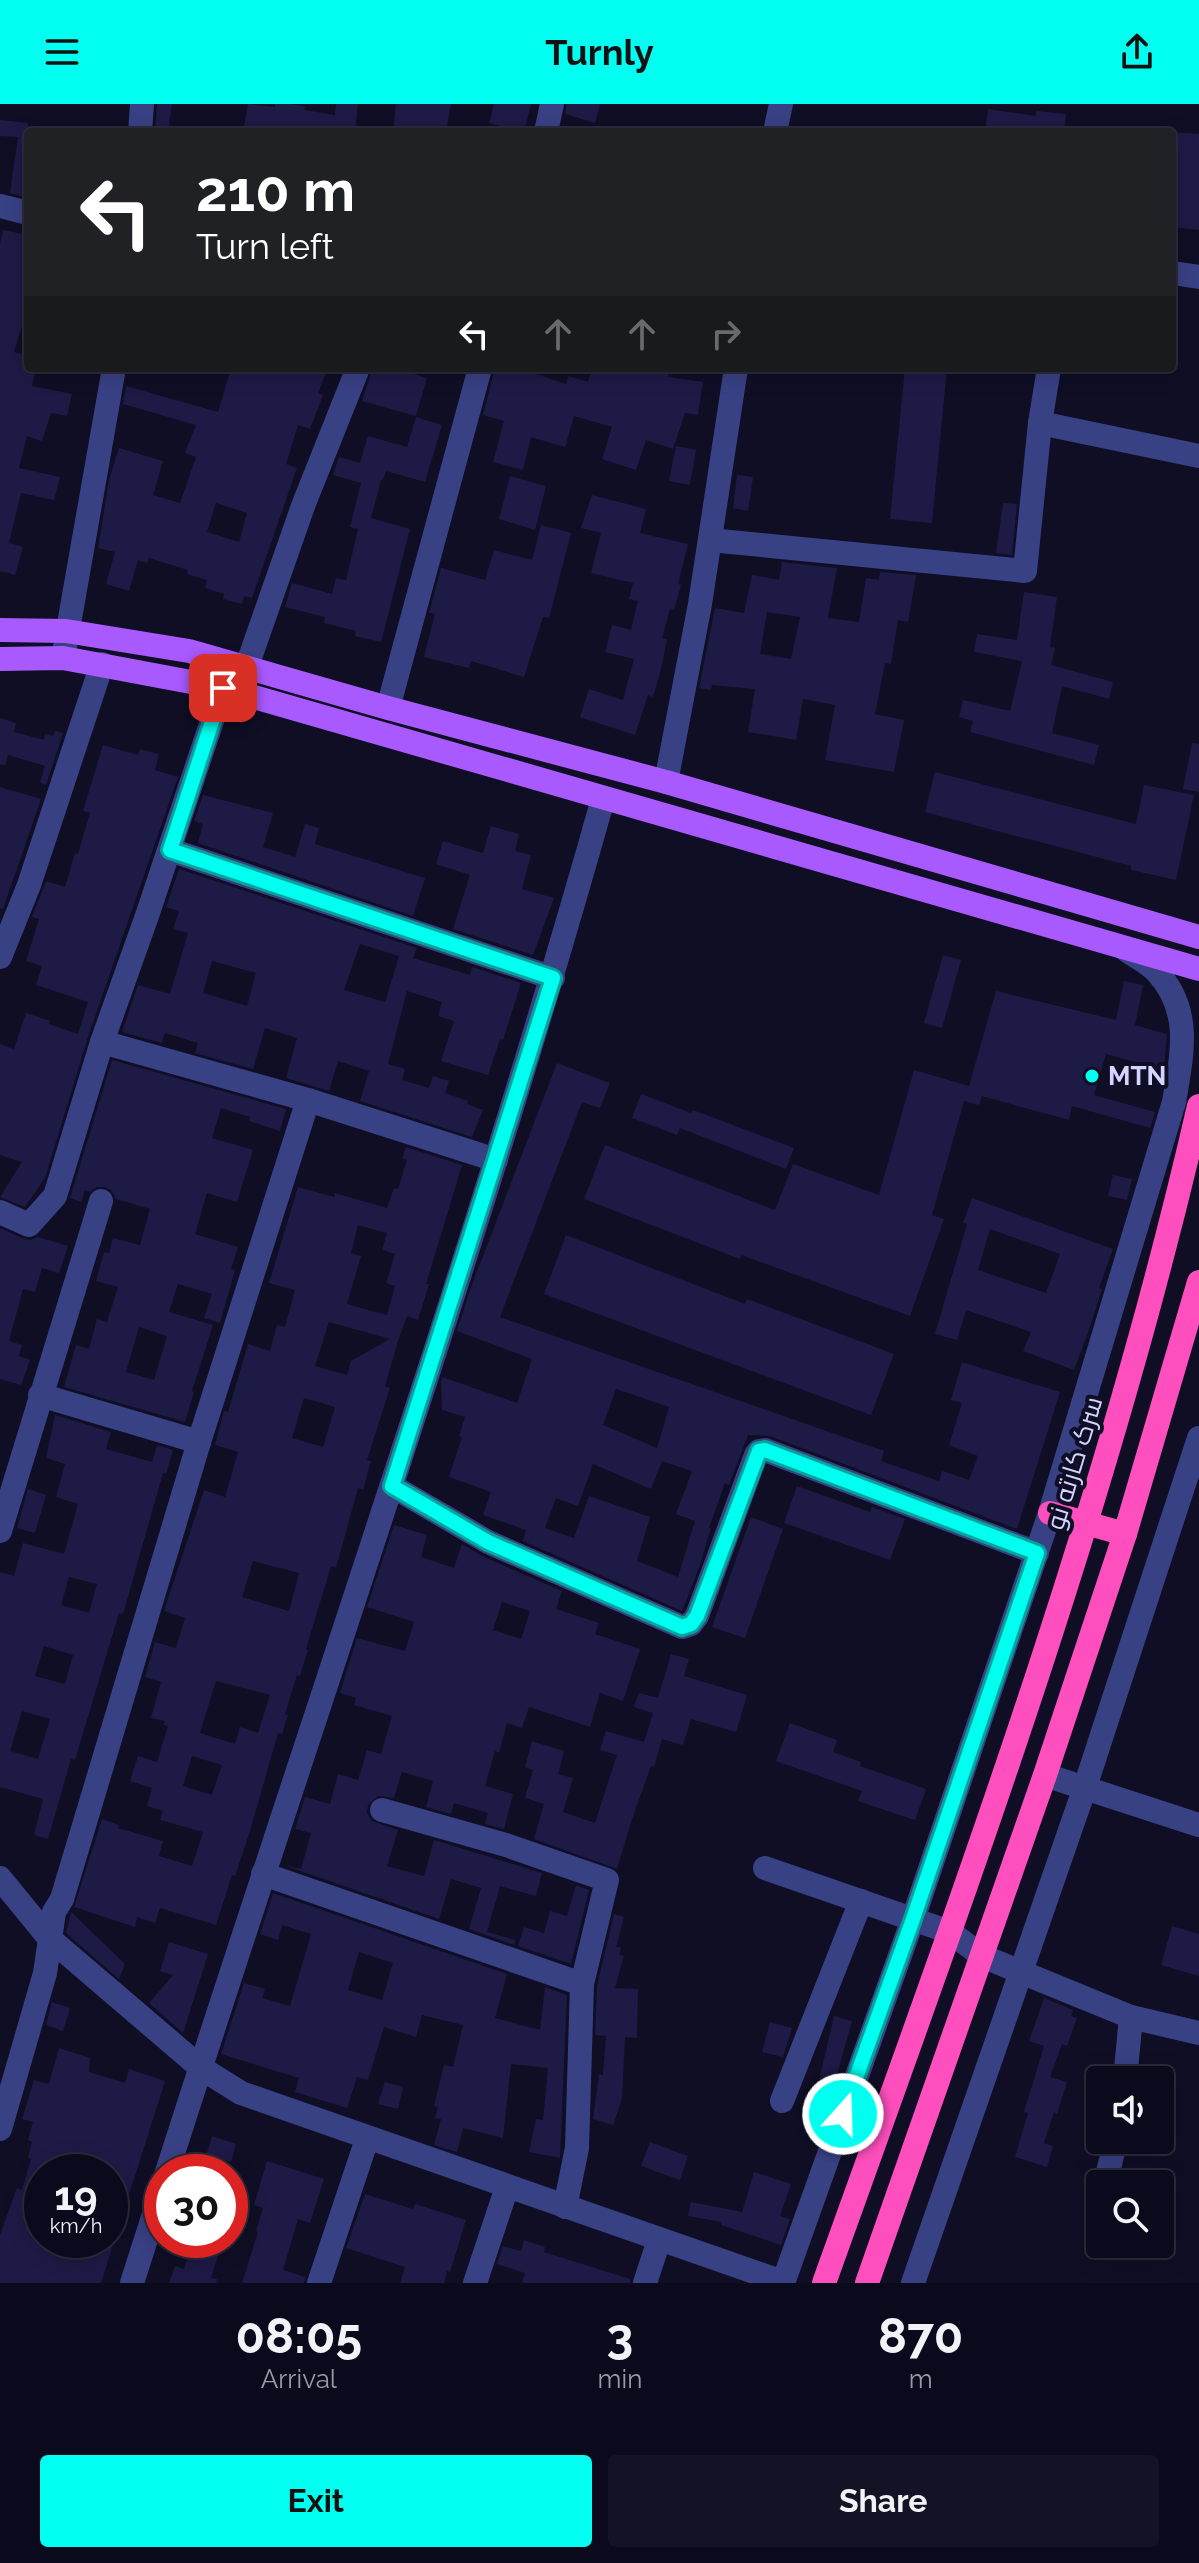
<!DOCTYPE html>
<meta charset="utf-8">
<style>
:root{--surface:#0b0a1c;--page:#141325;--text:#f1f3f6;--muted:#9a9aa3;--line:#2b2b3b;--accent:#00fef1}
body{margin:0;font-family:Raleway,Cairo,sans-serif;background:var(--page);color:var(--text);height:100vh;display:flex;flex-direction:column;font-size:30px;white-space:nowrap}
*{box-sizing:border-box;margin:0}
p{font-size:26px;color:var(--muted)}
.icon{flex:none;width:44px;height:44px;fill:none;stroke:currentColor;stroke-width:2;stroke-linecap:round;stroke-linejoin:round}
.map{position:relative;height:2179px;overflow:hidden}
.details{display:flex;flex-direction:column;background:var(--surface);flex:1}
.details>*{flex:none}
.guide{position:absolute;left:24px;top:24px;width:1152px;height:244px;border-radius:8px;box-shadow:0 4px 20px #0003,0 0 0 2px var(--line);background:#202124;color:#fff;overflow:hidden}
.tools{position:absolute;left:1086px;top:1962px;display:grid;gap:16px}
.tools a{display:grid;place-items:center;width:88px;height:88px;border-radius:8px;background:var(--surface);box-shadow:0 4px 20px #0003,0 0 0 2px var(--line);font-size:40px}
.speed{position:absolute;left:24px;top:2050px;display:flex;gap:16px;font-size:40px;font-weight:700;text-align:center}
.speed>*{display:grid;place-content:center;width:104px;height:104px;border-radius:50%;background:var(--surface);box-shadow:0 4px 20px #0003,0 0 0 2px var(--line);line-height:1}
.speed small{font-size:20px;font-weight:400}
.speed .limit{border:12px solid #d22;background:#fff;color:#111}
.pin{position:absolute;display:grid;place-items:center;width:68px;height:68px;color:#fff;margin:-34px;border-radius:16px;box-shadow:0 4px 12px #0006}
.me{position:absolute;width:88px;margin:-44px;rotate:20deg;stroke-linejoin:round;filter:drop-shadow(0 0 6px #0008)}
.turn{display:flex;align-items:center;gap:28px;height:168px;padding:0 40px;font-size:36px}
.turn .icon{width:104px;height:104px;stroke-width:2.5}
.turn b{display:block;font-size:56px;line-height:68px}
.lanes{display:flex;align-items:center;height:76px;padding:0 40px;background:#0003;justify-content:center;gap:40px;direction:ltr}
.lanes .off{opacity:.35}
.eta{display:flex;justify-content:space-evenly;align-items:center;height:136px;text-align:center}
.eta b{font-size:48px;font-weight:700;line-height:56px}
.action{display:flex;gap:16px;margin-top:auto;padding:16px 40px}
.action a{flex:1;height:92px;border-radius:8px;background:var(--accent);color:#111;font-size:32px;font-weight:700;line-height:92px;text-align:center}
.action a+a{background:var(--page);color:var(--text)}
header{display:flex;justify-content:space-between;align-items:center;height:104px;padding:0 40px;background:var(--accent);color:#111;font-size:36px;font-weight:700}
.map>svg:first-child{display:block}
.building{fill:#1d1a46;fill-rule:evenodd}
.lines{fill:none;stroke-linecap:round;stroke-linejoin:round}
.minor{stroke:#394185;stroke-width:24}
.major{stroke:#a95aff;stroke-width:24}
.highway{stroke:#ff4ebd;stroke-width:24}
.route-casing{stroke:#00a59d;stroke-width:20}
.route{stroke:#00fef1;stroke-width:14}
.poi-dot{fill:#00fef1;stroke:#0f0e25;stroke-width:3}
.labels{text-anchor:middle;dominant-baseline:central;stroke-width:8;stroke-linejoin:round;paint-order:stroke}
.poi-label{font-size:26px;font-weight:bold;fill:#d3d4ff;stroke:#0f0e25;text-anchor:start}
.street-label{font-size:26px;fill:#d3d4ff;stroke:#0f0e25}
</style>
<header><svg class="icon" aria-label="menu" viewBox="0 0 24 24"><path d="M4 6h16M4 12h16M4 18h16"/></svg>Turnly<svg class="icon" aria-label="share" viewBox="0 0 24 24"><path d="M12 15V3M7 8l5-5 5 5M5 13v7h14v-7"/></svg></header>
<div class="map">
<svg width="1199" height="2179" viewBox="0 0 1199 2179">
<rect width="100%" height="100%" fill="#0f0e25"/>
<g class="building">
<polygon points="157,0 172,0 168,28 155,28"/>
<polygon points="248,0 275,3 275,0 289,0 305,2 304,6 335,11 336,0 358,0 355,28 275,26 275,28 243,28"/>
<polygon points="396,0 451,0 446,28 393,28"/>
<polygon points="494,0 531,0 524,28 489,19"/>
<polygon points="567,0 600,0 595,19 565,10"/>
<polygon points="988,5 1036,12 1036,7 1066,10 1064,28 985,28"/>
<polygon points="0,16 28,19 28,94 10,89 18,33 0,32"/>
<polygon points="1172,28 1199,30 1199,126 1172,123"/>
<polygon points="3,126 28,131 28,202 14,248 28,252 28,264 36,264 32,282 72,290 67,312 51,309 42,337 27,332 19,364 60,373 54,396 21,389 9,439 23,443 15,471 0,467 0,140"/>
<path d="M231,264H328L318,289L323,291L310,325L298,321L286,360L297,364L252,494L244,492L242,500L223,495L224,490L205,484L207,476L187,470L188,466L149,454L147,459L138,456L129,487L106,480L115,448L98,444L109,376L119,344L163,357L153,391L180,399L196,353L185,349L196,321L123,300L126,282L218,308ZM216,399L247,409L239,438L207,428Z"/>
<polygon points="373,264 394,264 427,274 416,312 362,297"/>
<polygon points="495,264 518,264 566,280 568,272 588,278 592,264 652,264 669,268 668,273 703,278 698,311 685,309 673,345 646,336 636,366 602,355 612,323 574,312 565,343 531,333 523,366 493,358 504,317 483,311"/>
<polygon points="905,264 947,264 932,419 890,415"/>
<polygon points="416,313 442,321 425,378 386,367 383,376 381,376 371,414 410,425 381,538 355,532 356,527 324,519 325,513 285,503 292,479 332,490 336,474 346,476 358,425 350,423 361,379 333,371 339,353 360,359 368,332 407,343"/>
<polygon points="676,342 696,346 690,381 669,377"/>
<polygon points="737,371 753,373 748,407 733,404"/>
<polygon points="510,372 546,382 535,426 499,415"/>
<polygon points="592,391 646,405 640,429 688,440 678,480 681,481 674,506 670,505 662,534 667,535 661,565 653,593 648,591 635,631 580,613 589,585 623,596 634,555 605,548 612,521 631,526 638,497 629,495 633,479 591,469 601,429 581,424"/>
<polygon points="1003,399 1017,400 1012,451 996,449"/>
<polygon points="541,421 571,429 549,514 543,513 524,573 471,557 469,564 424,553 435,510 429,509 441,464 485,476 494,446 532,456"/>
<path d="M782,458L837,464L828,514L859,518L866,474L879,476L880,468L916,471L908,518L898,516L891,560L885,559L875,610L904,616L894,668L825,656L835,601L803,595L796,636L748,628L755,585L712,581L711,586L699,584L715,504L744,509L752,471L779,476ZM767,508L800,513L791,555L760,550Z"/>
<polygon points="1024,488 1057,493 1050,543 1055,544 1051,561 1113,578 1109,595 1062,582 1052,629 1099,641 1094,661 970,628 973,617 959,613 963,596 1010,607 1022,557 974,548 977,530 1017,536"/>
<polygon points="0,614 16,619 14,628 44,636 45,630 53,632 55,627 63,629 46,681 40,679 45,662 8,651 5,661 0,660"/>
<polygon points="1192,639 1199,640 1199,688 1183,685"/>
<polygon points="103,641 138,651 140,645 159,650 155,666 178,673 88,933 45,1074 25,1103 0,1093 22,1058 0,1051 0,940 14,945 26,909 50,917 49,920 78,930 88,898 36,881 42,862 26,857 39,815 32,813 46,777 65,783 75,749 78,750 90,709 83,707"/>
<polygon points="935,668 1136,720 1144,681 1194,691 1176,776 1131,766 1131,762 925,708"/>
<polygon points="0,683 41,695 3,805 0,804"/>
<polygon points="203,691 273,709 263,743 295,753 305,720 319,724 315,740 425,774 413,812 198,739 203,720 194,717"/>
<polygon points="491,722 519,730 515,747 531,751 522,785 554,794 533,851 453,825 470,771 436,760 443,737 483,749"/>
<path d="M179,765L417,844L413,854L470,871L472,863L521,879L503,936L500,935L488,971L441,957L454,917L438,912L442,898L407,887L388,960L405,965L402,976L429,984L433,972L449,977L445,989L468,997L467,1000L483,1006L472,1033L360,997L369,967L338,957L329,987L286,974L297,934L265,924L253,965L195,949L198,939L165,929L162,939L122,928L138,881L170,890L188,829L173,825L179,807L166,803ZM360,840L399,852L385,898L344,886ZM212,857L256,869L247,902L203,889Z"/>
<polygon points="943,851 961,856 942,924 924,919"/>
<polygon points="1124,877 1143,881 1135,921 1167,930 1164,966 1106,950 1094,991 1155,1008 1150,1024 1072,1002 1069,1016 982,992 979,1001 964,997 932,1111 944,1115 910,1212 741,1151 740,1155 584,1095 605,1041 775,1106 793,1060 879,1091 914,966 969,982 996,887 1116,916"/>
<path d="M112,956L286,1005L280,1027L249,1017L250,1013L221,1004L212,1034L253,1046L237,1098L207,1089L195,1130L238,1143L231,1165L235,1166L220,1219L204,1214L212,1190L178,1180L169,1208L213,1221L192,1287L194,1288L185,1318L64,1283L76,1241L89,1245L97,1215L107,1218L118,1183L96,1177L104,1148L109,1149L113,1134L140,1141L150,1105L116,1095L112,1087L105,1083H97L90,1088L85,1086L81,1098L70,1094ZM139,1223L167,1232L154,1276L126,1268Z"/>
<path d="M557,959L610,979L600,1004L582,998L500,1213L884,1347L881,1357L939,1377L942,1367L969,1376L978,1352L949,1341L962,1299L951,1296L962,1258L1060,1288L1017,1425L770,1332L748,1331L729,1381L725,1379L709,1424H711L699,1464L682,1507L523,1437L526,1426L483,1411L491,1388L449,1373L462,1333L459,1332L465,1313L442,1306L441,1277L442,1273L517,1299L532,1255L457,1227L470,1186ZM616,1285L669,1303L657,1344L603,1321ZM662,1357L692,1367L676,1410L695,1417L678,1473L637,1457L650,1413L589,1392L574,1434L545,1424L556,1394L578,1402L593,1360L651,1385Z"/>
<polygon points="641,990 691,1009 693,1006 794,1044 786,1065 680,1024 677,1031 632,1014"/>
<path d="M406,1043L462,1061L426,1180H429L418,1216L407,1212L398,1237L385,1282L390,1284L367,1356L371,1357L363,1386L358,1384L336,1464L331,1462L306,1545L308,1546L300,1572L297,1571L285,1610L288,1611L282,1630L278,1629L250,1727L235,1772L232,1771L216,1821L160,1804L155,1819L137,1813L135,1823L74,1803L102,1715L119,1721L118,1724L163,1737L159,1752L192,1762L203,1728L160,1716L163,1707L147,1702L152,1684L130,1677L138,1652L157,1658L168,1622L163,1621L165,1617L151,1614L161,1578L145,1573L155,1538L176,1544L185,1514L164,1507L204,1386L225,1393L238,1348L215,1341L224,1307L228,1308L248,1240L270,1247L277,1221L285,1223L295,1186L269,1179L298,1083L334,1093L335,1089L387,1104L394,1084L398,1085L407,1056L402,1054ZM358,1121L387,1129L382,1146L395,1150L386,1179L395,1182L387,1211L347,1200L361,1152L351,1149ZM329,1218L390,1235L351,1257L347,1271L315,1262ZM304,1294L335,1303L323,1343L292,1334ZM253,1457L299,1469L289,1507L242,1493ZM216,1577L270,1591L258,1629L240,1623L235,1640L200,1629ZM192,1652L222,1661L212,1691L183,1682Z"/>
<polygon points="1113,1071 1132,1075 1127,1096 1108,1092"/>
<path d="M972,1094L1113,1145L1099,1184L1102,1185L1089,1226L1074,1266L1023,1247L1031,1228L966,1206L957,1236L935,1230L967,1120L963,1119ZM990,1125L1060,1150L1046,1189L978,1166Z"/>
<polygon points="0,1124 24,1135 31,1136 38,1133 68,1142 59,1169 42,1164 35,1188 23,1185 9,1237 22,1241 19,1252 30,1256 21,1281 0,1275"/>
<polygon points="566,1131 745,1200 747,1195 894,1250 871,1311 544,1190"/>
<path d="M55,1311L111,1328L106,1345L152,1358L157,1341L173,1346L166,1370L163,1369L123,1510L119,1509L75,1656L71,1655L48,1735L34,1731L43,1695L0,1683V1468L14,1472L23,1439L64,1450L78,1400L56,1393L65,1360L46,1354ZM69,1473L97,1480L89,1509L61,1501ZM44,1542L73,1551L65,1580L35,1572ZM22,1607L50,1615L38,1655L10,1647Z"/>
<polygon points="797,1382 870,1408 872,1403 905,1415 890,1456 784,1419"/>
<polygon points="28,1385 46,1391 35,1429 17,1424"/>
<polygon points="751,1413 783,1425 745,1534 712,1523"/>
<path d="M394,1421L427,1431L421,1453L454,1464L462,1440L482,1452L562,1487L556,1505L599,1519L595,1530L640,1545L623,1597L600,1589L590,1623L529,1603L522,1624L507,1619L499,1649L495,1647L485,1682L513,1690L504,1725L485,1720L488,1709L454,1699L451,1710L426,1703L433,1677L402,1668L394,1694L378,1692L368,1701L367,1709L372,1717L398,1726L387,1762L424,1772L434,1736L542,1769L536,1792L500,1782L487,1828L515,1836L514,1841L469,1825L481,1784L451,1775L439,1815L283,1761L301,1765L311,1729L295,1725L305,1693L330,1700L338,1670L358,1676L367,1646L381,1650L392,1612L354,1601L356,1594L340,1589L357,1534L405,1547L414,1518L367,1503ZM502,1498L530,1507L521,1535L493,1526Z"/>
<polygon points="671,1550 689,1555 684,1572 747,1591 736,1628 691,1615 683,1641 662,1635 654,1663 651,1662 632,1715 617,1765 534,1735 544,1700 525,1694 533,1666 525,1663 532,1637 564,1647 558,1670 573,1674 563,1708 595,1719 617,1651 600,1646 606,1627 644,1638 653,1609 634,1603 639,1589 658,1594"/>
<polygon points="790,1619 837,1636 833,1648 861,1658 860,1662 926,1685 915,1716 858,1697 862,1687 776,1657"/>
<polygon points="576,1781 589,1786 571,1860 518,1842 524,1823 544,1829 550,1807 567,1812"/>
<path d="M273,1789L507,1870L495,1914L540,1926L545,1883L567,1891L560,2054L529,2048L536,2015L543,2016L548,1964L511,1960L503,2034L463,2024L457,2048L434,2041L441,2015L435,2014L438,2003L434,2002L444,1961L453,1963L463,1921L422,1911L416,1933L384,1923L368,1976L357,1973L347,2004L295,1988L299,1974L221,1950L244,1879L265,1885L262,1894L290,1902L311,1830L282,1821L278,1836L260,1830ZM359,1848L393,1859L382,1896L348,1886Z"/>
<polygon points="71,1808 125,1860 119,1875 66,1829"/>
<polygon points="614,1810 624,1813 616,1843 621,1844 619,1851 624,1852 615,1884 638,1885 637,1934 625,1933 622,1995 613,2021 593,2015 599,1970 603,1971 606,1932 595,1931 597,1882"/>
<polygon points="1172,1822 1199,1830 1199,1872 1161,1861"/>
<polygon points="169,1838 208,1850 183,1929 149,1899 173,1871 160,1867"/>
<polygon points="1044,1894 1073,1906 1071,1912 1077,1914 1067,1942 1062,1940 1050,1973 1067,1978 1057,2010 1054,2008 1044,2039 1053,2042 1047,2063 1015,2053 1028,2009 1024,2008 1044,1942 1029,1937"/>
<polygon points="52,1898 70,1904 63,1927 46,1921"/>
<polygon points="834,1912 852,1917 823,2021 804,2015 810,1997 814,1998"/>
<polygon points="770,1918 792,1924 783,1953 762,1948"/>
<path d="M59,1944L90,1954L89,1968L125,1979L129,1965L165,1977L101,2179H0V2131L17,2084L22,2086L31,2055L28,2054L32,2038L28,2036L33,2018L22,2015L34,1976L49,1980ZM42,2063L59,2068H70L71,2063L88,2068H110V2136H42Z"/>
<polygon points="385,1978 403,1983 398,2005 378,2000"/>
<polygon points="212,2032 236,2040 231,2058 221,2055 218,2067 203,2062"/>
<polygon points="650,2038 688,2052 680,2076 641,2062"/>
<polygon points="267,2057 324,2075 310,2119 298,2115 283,2166 305,2173 304,2179 242,2179 258,2128 256,2127 263,2104 254,2101"/>
<polygon points="754,2068 791,2080 780,2112 790,2115 781,2141 721,2121 722,2118 688,2112 691,2098 742,2108"/>
<polygon points="365,2090 413,2105 415,2100 466,2116 450,2168 447,2167 444,2179 400,2179 405,2163 346,2144"/>
<polygon points="193,2136 223,2136 211,2174 217,2175 216,2179 169,2179 175,2162 184,2165"/>
<polygon points="524,2136 545,2143 544,2148 630,2175 630,2179 522,2179 525,2169 497,2160 503,2142 521,2147"/>
</g>
<g class="lines">
<g class="minor">
<polyline points="140,28 142,0"/>
<polyline points="546,28 552,0"/>
<polyline points="775,28 781,0"/>
<polyline points="0,102 28,109"/>
<polyline points="1172,169 1199,173"/>
<polyline points="1040,319 1049,264"/>
<polyline points="710,436 1025,467 1040,319 1199,352"/>
<polyline points="63,554 114,264"/>
<polyline points="247,562 303,402 358,264"/>
<polyline points="388,604 480,264"/>
<polyline points="666,678 700,500 736,264"/>
<polyline points="170,746 553,874"/>
<polyline points="0,853 29,781 102,560"/>
<polyline points="102,938 308,996 496,1056"/>
<polyline points="0,1108 29,1121 55,1092 102,938 148,809 223,584"/>
<polyline points="40,1291 199,1338"/>
<polyline points="392,1382 488,1438 682,1523 691,1520 697,1512 756,1351 759,1347 765,1346 1037,1449"/>
<polyline points="0,1427 101,1097"/>
<polyline points="1045,1671 1199,1721"/>
<polyline points="382,1706 506,1741 607,1776 582,1880 577,2044 565,2103"/>
<polyline points="765,1764 950,1828 982,1852 1131,1913 1199,1929"/>
<polyline points="263,1770 582,1880"/>
<polyline points="0,1774 49,1834 201,1964 241,1989 783,2178"/>
<polyline points="1125,1976 1131,1913"/>
<polyline points="782,1997 861,1797"/>
<polyline points="0,2025 45,1869 54,1808 62,1795 199,1338 308,996"/>
<path d="M167,2068C313,1611 473,1157 603,695"/>
<polyline points="1105,2080 1116,2036"/>
<polyline points="132,2179 162,2085"/>
<polyline points="319,2179 367,2035"/>
<polyline points="475,2179 507,2083"/>
<polyline points="645,2179 659,2136"/>
<path d="M783,2179L913,1815L1050,1409L1174,998C1182,950 1193,906 1156,867C1147,858 1134,852 1125,845"/>
<polyline points="913,2179 1084,1686 1199,1334"/>
</g>
<g class="major">
<polyline points="0,526 66,527 189,547 388,604 666,678 1199,833"/>
<polyline points="0,555 63,554 223,584 1199,865"/>
</g>
<g class="highway">
<polyline points="1050,1409 1125,1430"/>
<path d="M824,2179C963,1792 1107,1404 1199,1002"/>
<polyline points="867,2179 1045,1671 1125,1430 1199,1178"/>
</g>
</g>
<g class="lines">
<defs>
<polyline id="route" points="223,584 170,746 553,874 392,1382 488,1438 682,1523 691,1520 697,1512 759,1347 765,1346 1037,1449 913,1815 843,2010"/>
</defs>
<use href="#route" class="route-casing"/>
<use href="#route" class="route"/>
</g>
<circle class="poi-dot" cx="1092" cy="972" r="8"/>
<g class="labels">
<g class="poi-label">
<text x="1108" y="972">MTN</text>
</g>
<g class="street-label">
<text transform="translate(1074 1359) rotate(-73)">سرک کارته نو</text>
</g>
</g>
</svg>
<div class="tools">
<a><svg class="icon" aria-label="sound" viewBox="0 0 24 24"><path d="M4 9h4l5-4v14l-5-4H4zM17 9q2 3 0 6"/></svg></a>
<a><svg class="icon" aria-label="search" viewBox="0 0 24 24"><circle cx="10" cy="10" r="6"/><path d="M15 15l6 6"/></svg></a>
</div>
<div class="speed"><div>19<small>km/h</small></div><div class="limit">30</div></div>
<div class="pin" style="left:223px;top:584px;background:#d93025"><svg class="icon" aria-label="arrive" viewBox="0 0 24 24"><path d="M6 21V4h12l-3 4 3 4H6"/></svg></div>
<svg class="me" style="left:843px;top:2010px" viewBox="-20 -20 40 40"><circle r="17" fill="#00fef1" stroke="#fff" stroke-width="3"/><path d="M0-11L8 9 0 5-8 9z" fill="#fff"/></svg>
<div class="guide">
<div class="turn"><svg class="icon" aria-label="left" viewBox="0 0 24 24"><path d="M17 20v-9H6M10 6l-5 5 5 5"/></svg><div><b>210 m</b>Turn left</div></div>
<div class="lanes"><svg class="icon" aria-label="left" viewBox="0 0 24 24"><path d="M17 20v-9H6M10 6l-5 5 5 5"/></svg><svg class="icon off" aria-label="ahead" viewBox="0 0 24 24"><path d="M12 20V5M6 11l6-6 6 6"/></svg><svg class="icon off" aria-label="ahead" viewBox="0 0 24 24"><path d="M12 20V5M6 11l6-6 6 6"/></svg><svg class="icon off" aria-label="right" viewBox="0 0 24 24"><path d="M7 20v-9h11M14 6l5 5-5 5"/></svg></div>
</div>
</div>
<section class="details">
<div class="eta">
<div><b>08:05</b><p>Arrival</p></div>
<div><b>3</b><p>min</p></div>
<div><b>870</b><p>m</p></div>
</div>
<div class="action"><a>Exit</a><a>Share</a></div>
</section>
